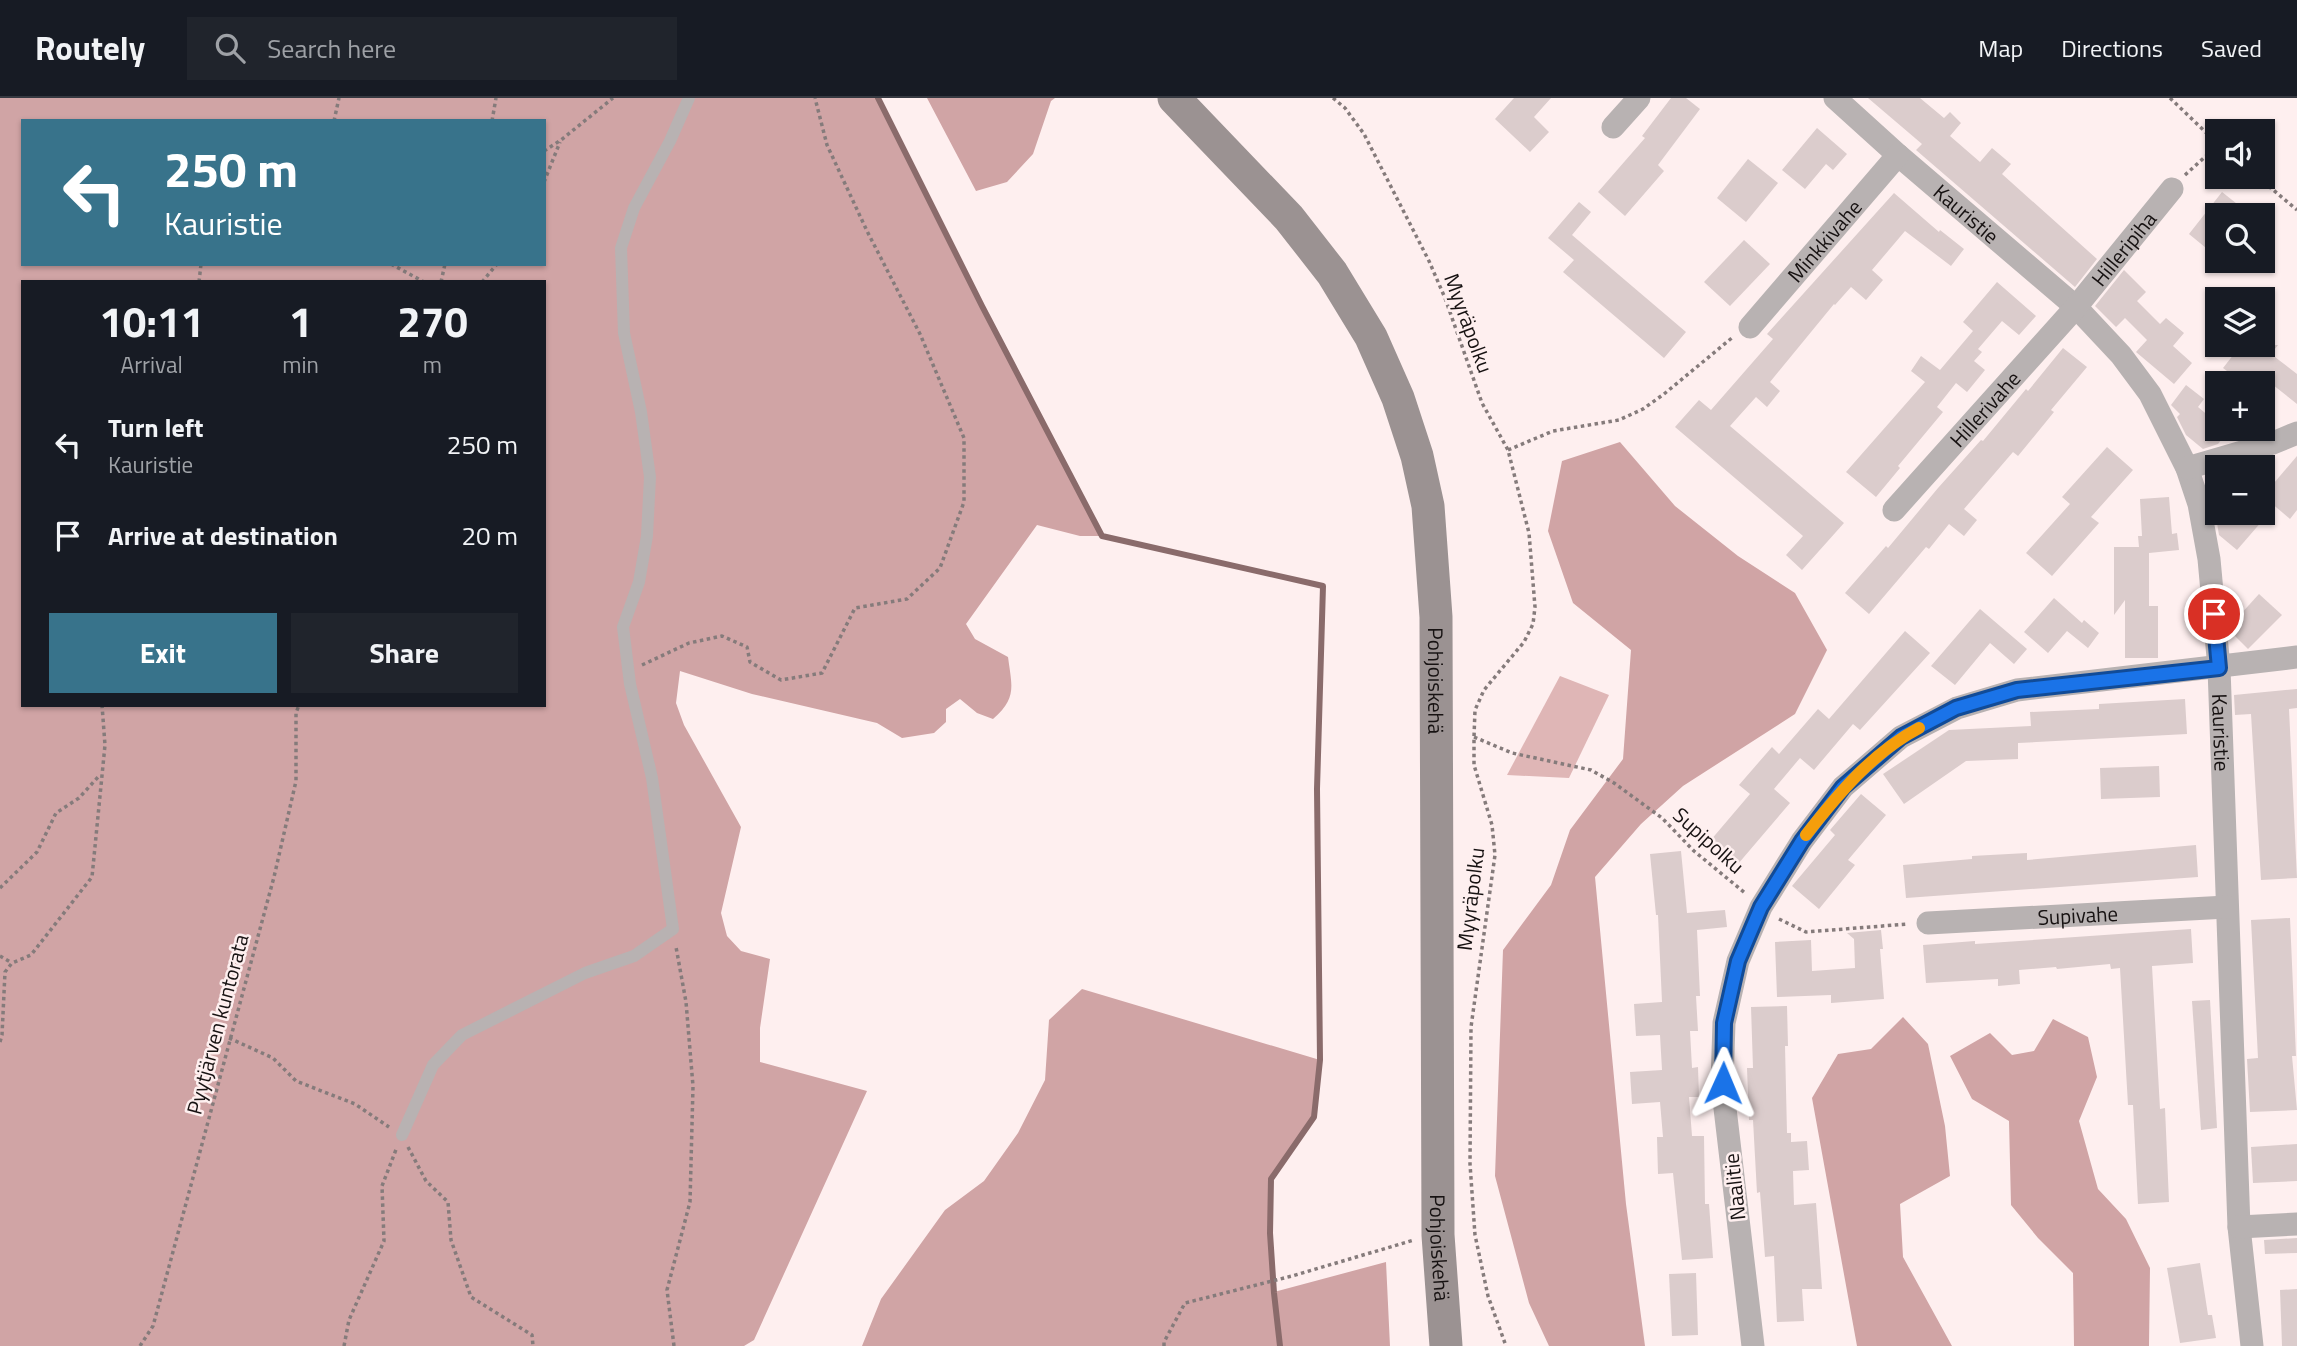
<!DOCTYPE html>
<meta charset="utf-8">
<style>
:root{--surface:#171b24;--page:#20242c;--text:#f1f3f6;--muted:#9ea1a6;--line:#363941;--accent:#38738b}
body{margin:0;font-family:"Titillium Web",sans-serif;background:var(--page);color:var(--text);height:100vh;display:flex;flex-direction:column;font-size:26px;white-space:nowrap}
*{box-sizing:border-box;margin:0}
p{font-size:23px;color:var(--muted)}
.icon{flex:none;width:38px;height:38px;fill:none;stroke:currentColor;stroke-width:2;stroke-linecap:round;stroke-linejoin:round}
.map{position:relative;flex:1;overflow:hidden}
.drawer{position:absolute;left:21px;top:182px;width:525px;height:427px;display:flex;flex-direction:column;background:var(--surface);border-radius:0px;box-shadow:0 2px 5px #0004}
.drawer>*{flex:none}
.top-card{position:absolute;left:21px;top:21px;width:525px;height:147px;border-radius:0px;box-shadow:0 2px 5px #0004;background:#38738b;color:#fff;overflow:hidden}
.buttons{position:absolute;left:2205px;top:21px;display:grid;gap:14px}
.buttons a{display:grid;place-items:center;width:70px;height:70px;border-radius:0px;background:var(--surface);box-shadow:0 2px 5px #0004;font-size:35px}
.pin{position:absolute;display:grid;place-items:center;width:60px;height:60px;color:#fff;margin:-30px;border:4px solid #fff;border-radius:50%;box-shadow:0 2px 7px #0007}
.me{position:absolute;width:77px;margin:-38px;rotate:1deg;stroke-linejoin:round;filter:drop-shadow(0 0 5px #0008)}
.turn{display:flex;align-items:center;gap:24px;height:147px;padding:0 28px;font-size:32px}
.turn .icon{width:91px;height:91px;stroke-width:2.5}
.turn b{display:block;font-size:49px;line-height:60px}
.eta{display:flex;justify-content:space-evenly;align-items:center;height:119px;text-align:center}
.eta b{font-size:42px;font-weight:700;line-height:49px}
.action{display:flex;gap:14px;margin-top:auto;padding:14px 28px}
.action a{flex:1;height:80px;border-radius:0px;background:var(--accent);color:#fff;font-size:28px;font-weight:700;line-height:80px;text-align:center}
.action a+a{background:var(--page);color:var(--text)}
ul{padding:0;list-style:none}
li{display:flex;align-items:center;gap:21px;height:91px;padding:0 28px}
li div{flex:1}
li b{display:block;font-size:26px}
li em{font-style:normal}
header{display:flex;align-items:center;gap:42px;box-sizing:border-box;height:98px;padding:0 35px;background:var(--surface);border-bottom:2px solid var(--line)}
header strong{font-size:33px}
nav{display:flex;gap:38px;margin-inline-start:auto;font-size:24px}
.search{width:490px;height:63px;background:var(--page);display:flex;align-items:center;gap:18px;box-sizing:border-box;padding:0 24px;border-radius:0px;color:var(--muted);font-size:26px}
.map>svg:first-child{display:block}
.green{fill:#dfb6b6}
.forest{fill:#d0a4a5;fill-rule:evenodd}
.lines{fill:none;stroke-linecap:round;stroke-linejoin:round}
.stream{stroke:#8a6b6b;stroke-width:6}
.building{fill:#dbcccc}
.path{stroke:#857b7b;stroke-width:3.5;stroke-dasharray:3.5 3.5;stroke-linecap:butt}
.service{stroke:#b8b2b2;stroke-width:12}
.minor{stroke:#b8b2b2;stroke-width:23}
.secondary{stroke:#9b9292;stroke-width:33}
.route-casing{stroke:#114b97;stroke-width:18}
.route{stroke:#1a73e8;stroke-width:12}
.slow{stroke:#f59e0b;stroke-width:12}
.labels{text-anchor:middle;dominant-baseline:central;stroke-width:5;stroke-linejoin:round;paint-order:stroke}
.street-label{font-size:21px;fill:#171212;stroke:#feefef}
</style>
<header>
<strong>Routely</strong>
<div class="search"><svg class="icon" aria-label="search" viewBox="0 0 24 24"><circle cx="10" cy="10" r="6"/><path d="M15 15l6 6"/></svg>Search here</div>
<nav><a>Map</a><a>Directions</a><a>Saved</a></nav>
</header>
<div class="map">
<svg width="2297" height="1248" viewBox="0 0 2297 1248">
<rect width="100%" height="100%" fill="#feefef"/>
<polygon class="green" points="1560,578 1609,597 1569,680 1507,677"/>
<g class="forest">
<path d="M0,0H878L982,208L1102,438H1080L1037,427L966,526L975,541L1008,559C1012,589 1017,600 993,621L977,615L960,601L946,611V624L934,635L902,640L877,625L752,596L680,573L676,605L684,627L741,729L721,815L727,838L741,853L770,861L760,930V964L867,993L754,1242L744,1248H0ZM23,23H544V166H23ZM23,184H544V607H23Z"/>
<polygon points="927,0 1055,0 1051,3 1033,56 1007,84 976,93"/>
<polygon points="1620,344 1675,408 1738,458 1795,495 1827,552 1795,616 1683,688 1641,726 1595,779 1626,1106 1645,1248 1549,1248 1529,1205 1495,1078 1503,852 1551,787 1570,732 1623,661 1631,552 1573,505 1548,433 1562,363"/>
<polygon points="1082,891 1320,962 1314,1019 1271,1081 1270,1135 1274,1194 1386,1164 1390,1248 862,1248 881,1201 945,1112 984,1083 1018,1035 1045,982 1049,922"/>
<polygon points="1903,919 1928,946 1945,1028 1950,1078 1900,1106 1903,1159 1952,1248 1857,1248 1812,1000 1838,956 1871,951"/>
<polygon points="2053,921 2088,939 2097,979 2079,1023 2098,1091 2126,1121 2150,1170 2149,1248 2074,1248 2073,1175 2038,1140 2011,1107 2009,1023 1972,1001 1950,958 1990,935 2012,957 2034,953"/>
</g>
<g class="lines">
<polyline class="stream" points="878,0 982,208 1102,438 1323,488 1317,691 1320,962 1314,1019 1271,1081 1270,1135 1274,1195 1280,1248"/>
</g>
<g class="building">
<polygon points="1514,0 1551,0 1534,19 1549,34 1530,54 1495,21"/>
<polygon points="1671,0 1686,0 1700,11 1658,67 1664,73 1625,118 1598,94 1645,40 1642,38"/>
<polygon points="1868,0 1920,0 1944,20 1950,14 1961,25 1950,38 1980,64 1992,50 2011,66 2002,76 2097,161 2075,189 1916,52 1922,46"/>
<polygon points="1817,30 1847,56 1833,72 1826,66 1805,91 1782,72"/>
<polygon points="1748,61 1778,85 1746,124 1717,100"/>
<polygon points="2222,94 2251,117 2217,117 2217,159 2189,136"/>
<polygon points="1894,95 1939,134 1940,132 1964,151 1951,168 1905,133 1872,172 1883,182 1866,202 1851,189 1835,207 1834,206 1770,284 1780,293 1767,309 1756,299 1730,328 1844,425 1802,472 1786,457 1803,438 1675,329 1699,302 1711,312 1773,241 1767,236"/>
<polygon points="1579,104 1591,114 1572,137 1686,234 1664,260 1563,174 1574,162 1548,140"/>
<polygon points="1744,142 1770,166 1730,208 1704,184"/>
<polygon points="2124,172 2146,194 2137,203 2160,226 2166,220 2184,235 2173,248 2192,265 2174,286 2136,254 2147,242 2125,220 2116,229 2095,208"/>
<polygon points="1997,184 2036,218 2019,237 2002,223 1978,251 1982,254 1974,263 1985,272 1967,294 1956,285 1937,309 1943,314 1898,368 1900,370 1876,399 1846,374 1925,284 1911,273 1921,258 1940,272 1973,233 1963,224"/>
<polygon points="2241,247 2278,247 2271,256 2297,276 2297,306 2268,283 2266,285 2243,285 2223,270"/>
<polygon points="2063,250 2087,269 2051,312 2054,314 2018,358 2013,354 1964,411 1977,422 1964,438 1949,426 1929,451 1926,449 1869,516 1845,495 1886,448 1888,450 1938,390 1981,342 1983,343 2026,291 2028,293"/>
<polygon points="2186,287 2204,301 2198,309 2217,325 2217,331 2225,331 2228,333 2218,346 2203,351 2186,337 2177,319 2180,316 2171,307"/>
<polygon points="2107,349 2133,372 2091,419 2099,425 2052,478 2026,455 2070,406 2062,399"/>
<polygon points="2297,358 2297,412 2290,421 2263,398"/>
<polygon points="2169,399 2172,436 2177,435 2179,452 2149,455 2149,508 2158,508 2158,560 2125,560 2125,502 2114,517 2114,449 2139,449 2138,438 2142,438 2140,401"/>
<polygon points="2220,415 2269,415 2237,452 2219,437 2216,419"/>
<polygon points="2259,496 2282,517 2248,551 2230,533 2229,529"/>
<polygon points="2054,500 2082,525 2084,522 2099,535 2088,550 2067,533 2048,555 2024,534"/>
<polygon points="1980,511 2027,551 2014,566 1990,545 1955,587 1931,568"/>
<polygon points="1905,533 1930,555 1860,632 1853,626 1814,672 1800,660 1774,691 1790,705 1738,766 1710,743 1750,696 1739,687 1772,649 1779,656 1818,611 1829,621"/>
<polygon points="2297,591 2297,610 2289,611 2297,780 2261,782 2251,616 2235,617 2234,597"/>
<polygon points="2185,601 2187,636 2018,645 2018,661 1966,663 1904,706 1883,676 1949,632 2031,628 2030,614 2099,611 2099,606"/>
<polygon points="2159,668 2160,699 2101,701 2100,670"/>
<polygon points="1861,696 1886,717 1848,762 1855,767 1819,811 1792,788 1835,737 1830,732"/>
<polygon points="2196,747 2198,779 1906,800 1903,767 1972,761 1972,758 2027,755 2027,762"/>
<polygon points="1681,753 1687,815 1725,812 1727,829 1697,832 1700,898 1696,898 1698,933 1690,933 1692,970 1698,969 1699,999 1689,999 1692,1038 1704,1038 1705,1106 1709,1106 1713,1160 1682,1162 1673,1075 1658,1076 1657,1039 1663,1039 1660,1004 1632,1006 1630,974 1662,972 1660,937 1636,938 1634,906 1662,904 1658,817 1656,817 1650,756"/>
<polygon points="2290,820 2296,958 2292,958 2297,1012 2250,1014 2247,961 2258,960 2251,822"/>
<polygon points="2191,831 2193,865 2152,868 2160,1011 2165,1010 2169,1104 2138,1106 2133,1007 2128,1007 2120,870 2111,871 2110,866 2057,871 2056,869 2019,872 2020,886 1998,888 1998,881 1926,885 1923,847 1975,843 1975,846"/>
<polygon points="1881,832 1883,851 1880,851 1884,901 1831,905 1831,897 1777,899 1775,844 1811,842 1812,873 1855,870 1854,841 1847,835"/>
<polygon points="2210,902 2217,1030 2201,1032 2192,903"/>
<polygon points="1787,908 1788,948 1785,948 1787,1035 1791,1035 1791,1044 1807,1043 1809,1072 1793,1073 1794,1107 1816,1105 1822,1191 1802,1191 1804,1223 1777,1224 1774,1158 1765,1159 1760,1094 1757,1095 1753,1022 1749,1022 1747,970 1753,970 1751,909"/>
<polygon points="2297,1046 2297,1083 2253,1085 2251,1049"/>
<polygon points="2297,1140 2297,1155 2265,1156 2264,1142"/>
<polygon points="2200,1165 2208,1217 2212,1217 2216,1240 2180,1245 2167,1170"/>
<polygon points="1696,1175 1698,1237 1672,1238 1669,1176"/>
<polygon points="2297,1191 2297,1248 2282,1248 2280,1192"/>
</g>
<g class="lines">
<g class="path">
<polyline points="1333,0 1345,10 1364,36 1429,163 1445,200 1482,305 1508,352 1529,435 1535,509 1533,526 1524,544 1484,592 1475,612 1474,639 1474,667 1492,727 1495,757 1471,929 1470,1066 1475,1137 1488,1198 1506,1248"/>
<polyline points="2170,0 2217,45"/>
<polyline points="334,23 339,0"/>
<polyline points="492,23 496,0"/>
<polyline points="544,53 561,42 613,0"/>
<polyline points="2185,77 2217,48"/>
<polyline points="2258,79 2297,112"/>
<polyline points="544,84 560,44"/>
<polyline points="391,166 424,184"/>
<polyline points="199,184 201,166"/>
<polyline points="441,184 445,166"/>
<polyline points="482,184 497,166"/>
<polyline points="1508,352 1553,333 1619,322 1643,311 1664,296 1733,239"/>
<polyline points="642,567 689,545 722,538 747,549 750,564 781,582 822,575 855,510 907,501 940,470 964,404 964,340 920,236 867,133 827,47 815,0"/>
<polyline points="1474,639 1512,655 1591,672 1614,685 1662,720 1694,753 1745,795"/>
<polyline points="0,790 37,754 56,715 79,700 99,678"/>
<polyline points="1779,821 1806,834 1908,826"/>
<polyline points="0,858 12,865"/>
<polyline points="229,940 273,960 296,983 355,1006 389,1029"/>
<polyline points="0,944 2,937 5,874 12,865 31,857 92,779 105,647 102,607"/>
<polyline points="408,1049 426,1083 448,1104 451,1142 471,1199 532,1237 533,1248"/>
<polyline points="140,1248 153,1228 274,779 296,683 296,615 299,607"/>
<polyline points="344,1248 349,1222 384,1143 382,1088 397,1049"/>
<polyline points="674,1248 667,1192 690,1104 693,988 686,904 676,849"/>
<polyline points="1164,1248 1164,1244 1185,1205 1292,1178 1414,1142"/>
</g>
<polyline class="service" points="402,1037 433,967 462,937 585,875 634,858 673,831 652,680 630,586 623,529 639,484 647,438 650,379 641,314 624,235 621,150 634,110 670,43 689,0"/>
<g class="minor">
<path id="s1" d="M1835,0L1898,57L2076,209L2121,257L2150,296L2187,370L2199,406L2209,461L2219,570L2239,1129L2252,1248"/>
<polyline points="1613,29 1639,0"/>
<path id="s2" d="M1750,229L1898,57"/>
<polyline points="2187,370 2273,345 2297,335"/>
<path id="s3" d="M1894,412L2076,209L2172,91"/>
<path id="s4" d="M1928,825L2227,809"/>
<polyline points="2239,1129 2297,1126"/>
<polyline points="1753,1248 1722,985 1724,925 1738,863 1761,809 1802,743 1843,689 1901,639 1957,610 2017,592 2297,559"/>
</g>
<path class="secondary" id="s5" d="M1174,0L1289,120L1332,175L1371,239L1398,300L1417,358L1428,408L1436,519L1438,1137L1446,1248"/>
</g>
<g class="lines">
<defs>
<polyline id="route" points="1723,985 1724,925 1738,863 1761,809 1802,743 1843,689 1901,639 1956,610 2017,592 2219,570 2214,516"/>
</defs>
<use href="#route" class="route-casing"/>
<use href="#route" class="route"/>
<path class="slow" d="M1806,737C1838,696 1872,655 1919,630"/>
</g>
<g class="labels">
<g class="street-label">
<text stroke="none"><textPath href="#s1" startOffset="175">Kauristie</textPath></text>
<text stroke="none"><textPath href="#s2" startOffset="114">Minkkivahe</textPath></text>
<text stroke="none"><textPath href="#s3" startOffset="348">Hilleripiha</textPath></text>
<text transform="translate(1469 225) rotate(70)">Myyräpolku</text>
<text stroke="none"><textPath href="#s3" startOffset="136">Hillerivahe</textPath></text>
<text stroke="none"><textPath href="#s5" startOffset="665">Pohjoiskehä</textPath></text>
<text stroke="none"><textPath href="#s1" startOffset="784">Kauristie</textPath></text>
<text transform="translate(1709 742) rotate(42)">Supipolku</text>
<text transform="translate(1470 801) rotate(-83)">Myyräpolku</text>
<text stroke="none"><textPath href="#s4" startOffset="150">Supivahe</textPath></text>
<text transform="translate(217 926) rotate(-75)">Pyytjärven kuntorata</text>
<text transform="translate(1734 1089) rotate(-96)">Naalitie</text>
<text stroke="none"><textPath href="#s5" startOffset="1232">Pohjoiskehä</textPath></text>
</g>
</g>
</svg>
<div class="buttons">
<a><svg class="icon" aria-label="sound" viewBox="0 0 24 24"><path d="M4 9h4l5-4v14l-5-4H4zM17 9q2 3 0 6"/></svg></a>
<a><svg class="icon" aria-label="search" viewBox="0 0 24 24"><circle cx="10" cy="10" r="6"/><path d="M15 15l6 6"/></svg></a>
<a><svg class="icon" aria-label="layers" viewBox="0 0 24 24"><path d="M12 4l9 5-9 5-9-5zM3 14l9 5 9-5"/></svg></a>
<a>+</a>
<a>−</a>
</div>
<div class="pin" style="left:2214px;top:516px;background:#d93025"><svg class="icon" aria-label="arrive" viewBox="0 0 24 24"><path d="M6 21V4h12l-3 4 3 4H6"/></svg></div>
<svg class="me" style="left:1723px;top:985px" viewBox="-20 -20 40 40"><path d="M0-17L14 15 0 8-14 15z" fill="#1a73e8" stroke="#fff" stroke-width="4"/></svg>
<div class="top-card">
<div class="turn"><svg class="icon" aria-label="left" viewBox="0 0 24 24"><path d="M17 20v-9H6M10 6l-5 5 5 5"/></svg><div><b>250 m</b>Kauristie</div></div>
</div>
<section class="drawer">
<div class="eta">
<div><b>10:11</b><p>Arrival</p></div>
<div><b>1</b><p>min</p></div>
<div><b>270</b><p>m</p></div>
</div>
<ul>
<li><svg class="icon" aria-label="left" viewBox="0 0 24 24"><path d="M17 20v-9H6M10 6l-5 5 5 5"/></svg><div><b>Turn left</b><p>Kauristie</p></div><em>250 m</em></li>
<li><svg class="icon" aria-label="arrive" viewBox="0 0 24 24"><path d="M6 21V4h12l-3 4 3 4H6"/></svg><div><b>Arrive at destination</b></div><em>20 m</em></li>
</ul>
<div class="action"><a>Exit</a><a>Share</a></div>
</section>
</div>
